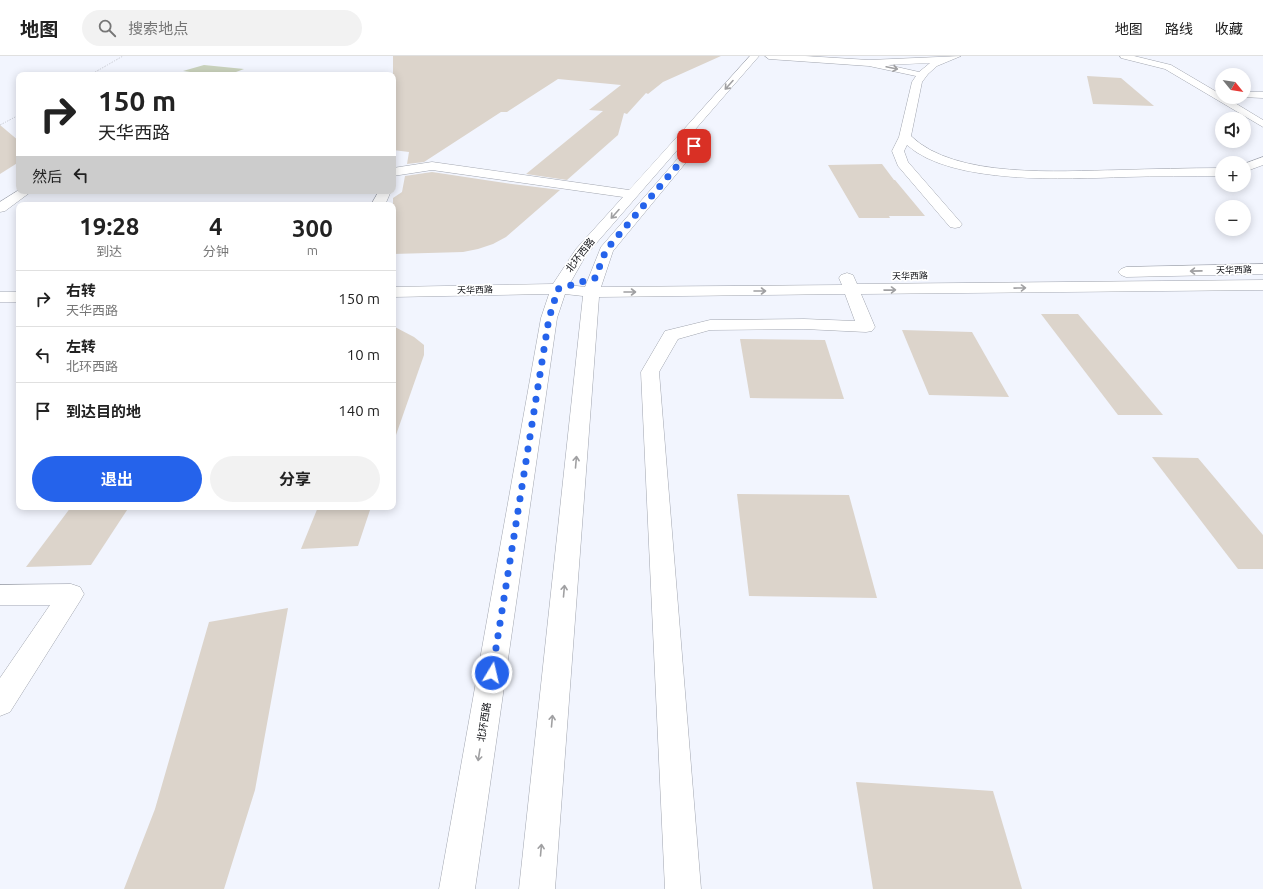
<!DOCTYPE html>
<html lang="zh">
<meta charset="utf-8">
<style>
:root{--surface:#fff;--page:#f2f2f2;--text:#222;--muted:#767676;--line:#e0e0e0;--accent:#2563eb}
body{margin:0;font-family:Ubuntu,"Noto Sans SC",sans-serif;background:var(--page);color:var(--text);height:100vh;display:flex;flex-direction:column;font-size:15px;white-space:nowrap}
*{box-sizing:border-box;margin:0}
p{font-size:13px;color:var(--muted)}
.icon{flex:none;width:22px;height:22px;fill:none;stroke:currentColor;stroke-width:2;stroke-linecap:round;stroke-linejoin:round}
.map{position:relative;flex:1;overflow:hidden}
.sheet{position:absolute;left:16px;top:146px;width:380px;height:308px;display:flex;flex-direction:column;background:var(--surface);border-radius:8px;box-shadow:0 2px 10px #0003}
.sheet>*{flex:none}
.hud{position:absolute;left:16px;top:16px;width:380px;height:122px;border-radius:8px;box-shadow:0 2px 10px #0003;background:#fff;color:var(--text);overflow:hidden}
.needle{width:26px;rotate:120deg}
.tools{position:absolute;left:1215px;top:12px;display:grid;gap:8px}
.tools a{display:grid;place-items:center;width:36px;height:36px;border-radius:50%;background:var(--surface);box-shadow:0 2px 10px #0003;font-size:20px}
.pin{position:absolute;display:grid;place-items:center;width:34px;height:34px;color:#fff;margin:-17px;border-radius:8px;box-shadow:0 2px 6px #0006}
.me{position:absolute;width:44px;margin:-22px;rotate:9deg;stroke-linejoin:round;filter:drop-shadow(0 0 3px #0008)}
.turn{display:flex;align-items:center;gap:14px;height:84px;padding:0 16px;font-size:18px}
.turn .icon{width:52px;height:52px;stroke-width:2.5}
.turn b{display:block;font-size:28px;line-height:34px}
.then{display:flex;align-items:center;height:38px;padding:0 16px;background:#0003;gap:8px;font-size:15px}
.eta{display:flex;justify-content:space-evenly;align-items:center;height:68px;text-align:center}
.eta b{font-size:24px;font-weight:700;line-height:28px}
.cta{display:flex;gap:8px;margin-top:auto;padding:8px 16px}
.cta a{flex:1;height:46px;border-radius:24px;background:var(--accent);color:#fff;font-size:16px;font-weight:700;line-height:46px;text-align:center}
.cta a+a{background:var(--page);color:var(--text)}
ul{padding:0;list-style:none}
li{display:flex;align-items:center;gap:12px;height:56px;padding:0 16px;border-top:1px solid var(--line)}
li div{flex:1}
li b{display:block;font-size:15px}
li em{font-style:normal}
header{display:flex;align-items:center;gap:24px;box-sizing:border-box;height:56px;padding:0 20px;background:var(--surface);border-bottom:1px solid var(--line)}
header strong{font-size:19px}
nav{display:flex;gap:22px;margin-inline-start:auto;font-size:14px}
.search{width:280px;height:36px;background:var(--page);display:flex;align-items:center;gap:10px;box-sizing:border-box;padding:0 14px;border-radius:22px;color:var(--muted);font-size:15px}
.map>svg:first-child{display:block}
.green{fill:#cad3bd}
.building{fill:#dcd4cb}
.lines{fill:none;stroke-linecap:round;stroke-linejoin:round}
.minor-casing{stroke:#a1a5af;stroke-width:1}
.path{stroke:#a2a4ab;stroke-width:1;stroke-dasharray:0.5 1.5;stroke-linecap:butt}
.minor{fill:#fff;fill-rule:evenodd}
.oneway{stroke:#a0a0a2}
.route{stroke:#2563eb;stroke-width:7;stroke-dasharray:0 12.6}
.labels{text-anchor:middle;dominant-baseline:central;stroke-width:3.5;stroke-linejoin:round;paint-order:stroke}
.far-street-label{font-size:9px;fill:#111216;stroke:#fff}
.street-label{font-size:10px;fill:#111216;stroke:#fff}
</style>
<header>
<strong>地图</strong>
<div class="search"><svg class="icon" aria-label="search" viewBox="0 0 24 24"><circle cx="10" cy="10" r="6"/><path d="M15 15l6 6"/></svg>搜索地点</div>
<nav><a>地图</a><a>路线</a><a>收藏</a></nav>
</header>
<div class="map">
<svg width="1263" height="833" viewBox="0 0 1263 833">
<rect width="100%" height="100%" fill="#f2f5fe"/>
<polygon class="green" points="204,9 244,13 228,19 212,19 183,15"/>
<g class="building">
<polygon points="393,0 721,0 663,26 648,38 646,37 627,58 624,57 618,79 567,124 526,118 603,55 589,54 621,29 558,23 507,56 501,56 424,106 407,108 409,96 393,94"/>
<polygon points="1087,20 1121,22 1154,50 1093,48"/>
<polygon points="0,69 19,85 19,106 0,118"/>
<polygon points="882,108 894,124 895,124 925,160 889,160 890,162 859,162 828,109"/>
<polygon points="432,116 505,127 560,134 506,181 493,188 478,193 463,196 393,198 393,142 402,136 405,120"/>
<polygon points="1041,258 1078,258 1163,359 1118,359"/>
<polygon points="393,270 414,281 424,289 424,299 396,379 393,378"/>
<polygon points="902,274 972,276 1009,341 929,339"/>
<polygon points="740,283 825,284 844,343 750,342"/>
<polygon points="1152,401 1198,402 1263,479 1263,513 1238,513"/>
<polygon points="737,438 849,439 877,542 749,540"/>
<polygon points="71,451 129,451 91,509 26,511"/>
<polygon points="318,451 371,451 358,490 301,493"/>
<polygon points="288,552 255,734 224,833 124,833 155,753 209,566"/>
<polygon points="856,726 993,735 1022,833 873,833"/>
</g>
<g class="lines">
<defs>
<g id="minor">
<polygon points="750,0 759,0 586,199 569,229 585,231 601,191 680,100 688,100 690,102 688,104 613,195 601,231 842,229 839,222 841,219 847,217 853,219 857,228 1263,224 1263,234 861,238 875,271 872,275 866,276 804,273 710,274 678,283 659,316 701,833 665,833 641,316 665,275 710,264 804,263 855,265 845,238 599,241 555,833 519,833 583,240 565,238 557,262 475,833 439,833 541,262 549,238 393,241 393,231 553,228 576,193 623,141 432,114 393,120 393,112 432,106 629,134"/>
<path d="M765,0H805L869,4L961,0L937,10L928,18L922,26L911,80C955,123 1060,115 1119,114C1153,113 1188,112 1222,112V120C1190,120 1157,120 1125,121C1067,123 951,129 907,89L904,95L908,106L962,168L960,171L955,172L950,171L898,110L892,95L899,81L912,26L916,20L869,10L769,3ZM930,7L919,16L888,9Z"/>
<polygon points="1120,0 1134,0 1171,9 1222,39 1222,41 1225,41 1263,64 1263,71 1165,13 1121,2"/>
<polygon points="1244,36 1263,36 1263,42 1241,41 1244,41"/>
<polygon points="1263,101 1263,109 1244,116 1244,108"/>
<polygon points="19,134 32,135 5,155 0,156 0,146"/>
<polygon points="379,135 391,135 385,149 371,149"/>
<polygon points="1263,208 1263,218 1126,221 1121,219 1118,216 1121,213 1126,211"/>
<rect x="0" y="236" width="19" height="10"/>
<polygon points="71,528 80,531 84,538 80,545 10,656 0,660 0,622 50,549 0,549 0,529"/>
</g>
</defs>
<use href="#minor" class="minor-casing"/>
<g class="path">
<polyline points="90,19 123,0"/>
<polyline points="0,69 19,59"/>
</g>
<use href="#minor" class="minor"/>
</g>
<defs><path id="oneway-shaft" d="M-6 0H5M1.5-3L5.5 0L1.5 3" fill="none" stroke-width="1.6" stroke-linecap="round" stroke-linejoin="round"/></defs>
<g class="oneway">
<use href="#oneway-shaft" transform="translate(892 12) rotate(12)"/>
<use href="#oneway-shaft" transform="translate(729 29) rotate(132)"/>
<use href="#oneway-shaft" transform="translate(615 158) rotate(132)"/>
<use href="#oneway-shaft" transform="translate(1196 215) rotate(179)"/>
<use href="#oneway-shaft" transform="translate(1020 232) rotate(-1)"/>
<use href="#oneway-shaft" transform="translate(890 234) rotate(-1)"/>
<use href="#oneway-shaft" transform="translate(760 235)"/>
<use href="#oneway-shaft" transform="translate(630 236)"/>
<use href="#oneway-shaft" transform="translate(576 406) rotate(-85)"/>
<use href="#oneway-shaft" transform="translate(564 535) rotate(-85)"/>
<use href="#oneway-shaft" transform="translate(552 665) rotate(-85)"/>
<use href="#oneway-shaft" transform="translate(479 699) rotate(99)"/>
<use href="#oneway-shaft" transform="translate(541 794) rotate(-85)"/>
</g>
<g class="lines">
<polyline class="route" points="492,617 549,262 558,233 595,222 606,194 694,90"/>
</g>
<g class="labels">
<g class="far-street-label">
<text transform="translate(1234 214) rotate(-1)">天华西路</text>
<text transform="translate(910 220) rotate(-1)">天华西路</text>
<text transform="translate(475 234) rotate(-1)">天华西路</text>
</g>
<g class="street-label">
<text transform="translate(580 199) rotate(-52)">北环西路</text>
<text transform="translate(484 666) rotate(-81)">北环西路</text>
</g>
</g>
</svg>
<div class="tools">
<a><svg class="needle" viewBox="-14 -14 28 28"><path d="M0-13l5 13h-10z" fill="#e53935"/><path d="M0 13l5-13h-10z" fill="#767676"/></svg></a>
<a><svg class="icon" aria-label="sound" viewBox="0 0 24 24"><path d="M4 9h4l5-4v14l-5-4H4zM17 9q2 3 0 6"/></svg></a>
<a>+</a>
<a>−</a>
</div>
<div class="pin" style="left:694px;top:90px;background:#d93025"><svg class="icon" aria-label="arrive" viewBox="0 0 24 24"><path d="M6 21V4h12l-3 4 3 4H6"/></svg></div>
<svg class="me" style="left:492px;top:617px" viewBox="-20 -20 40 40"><circle r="17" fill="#2563eb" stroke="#fff" stroke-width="3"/><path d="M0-11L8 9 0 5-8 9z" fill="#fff"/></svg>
<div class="hud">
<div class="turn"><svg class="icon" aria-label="right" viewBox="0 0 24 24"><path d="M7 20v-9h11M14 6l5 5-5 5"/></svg><div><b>150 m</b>天华西路</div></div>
<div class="then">然后<svg class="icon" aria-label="left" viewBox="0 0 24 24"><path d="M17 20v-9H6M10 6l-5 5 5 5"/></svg></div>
</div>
<section class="sheet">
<div class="eta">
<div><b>19:28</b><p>到达</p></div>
<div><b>4</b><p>分钟</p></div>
<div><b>300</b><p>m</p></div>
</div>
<ul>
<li><svg class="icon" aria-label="right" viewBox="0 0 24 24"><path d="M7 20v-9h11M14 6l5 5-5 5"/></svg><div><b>右转</b><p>天华西路</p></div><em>150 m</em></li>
<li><svg class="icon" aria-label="left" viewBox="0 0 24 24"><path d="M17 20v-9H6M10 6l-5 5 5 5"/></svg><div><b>左转</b><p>北环西路</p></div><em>10 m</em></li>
<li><svg class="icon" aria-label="arrive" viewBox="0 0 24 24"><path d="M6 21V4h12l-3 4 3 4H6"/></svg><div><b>到达目的地</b></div><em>140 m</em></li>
</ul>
<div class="cta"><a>退出</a><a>分享</a></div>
</section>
</div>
